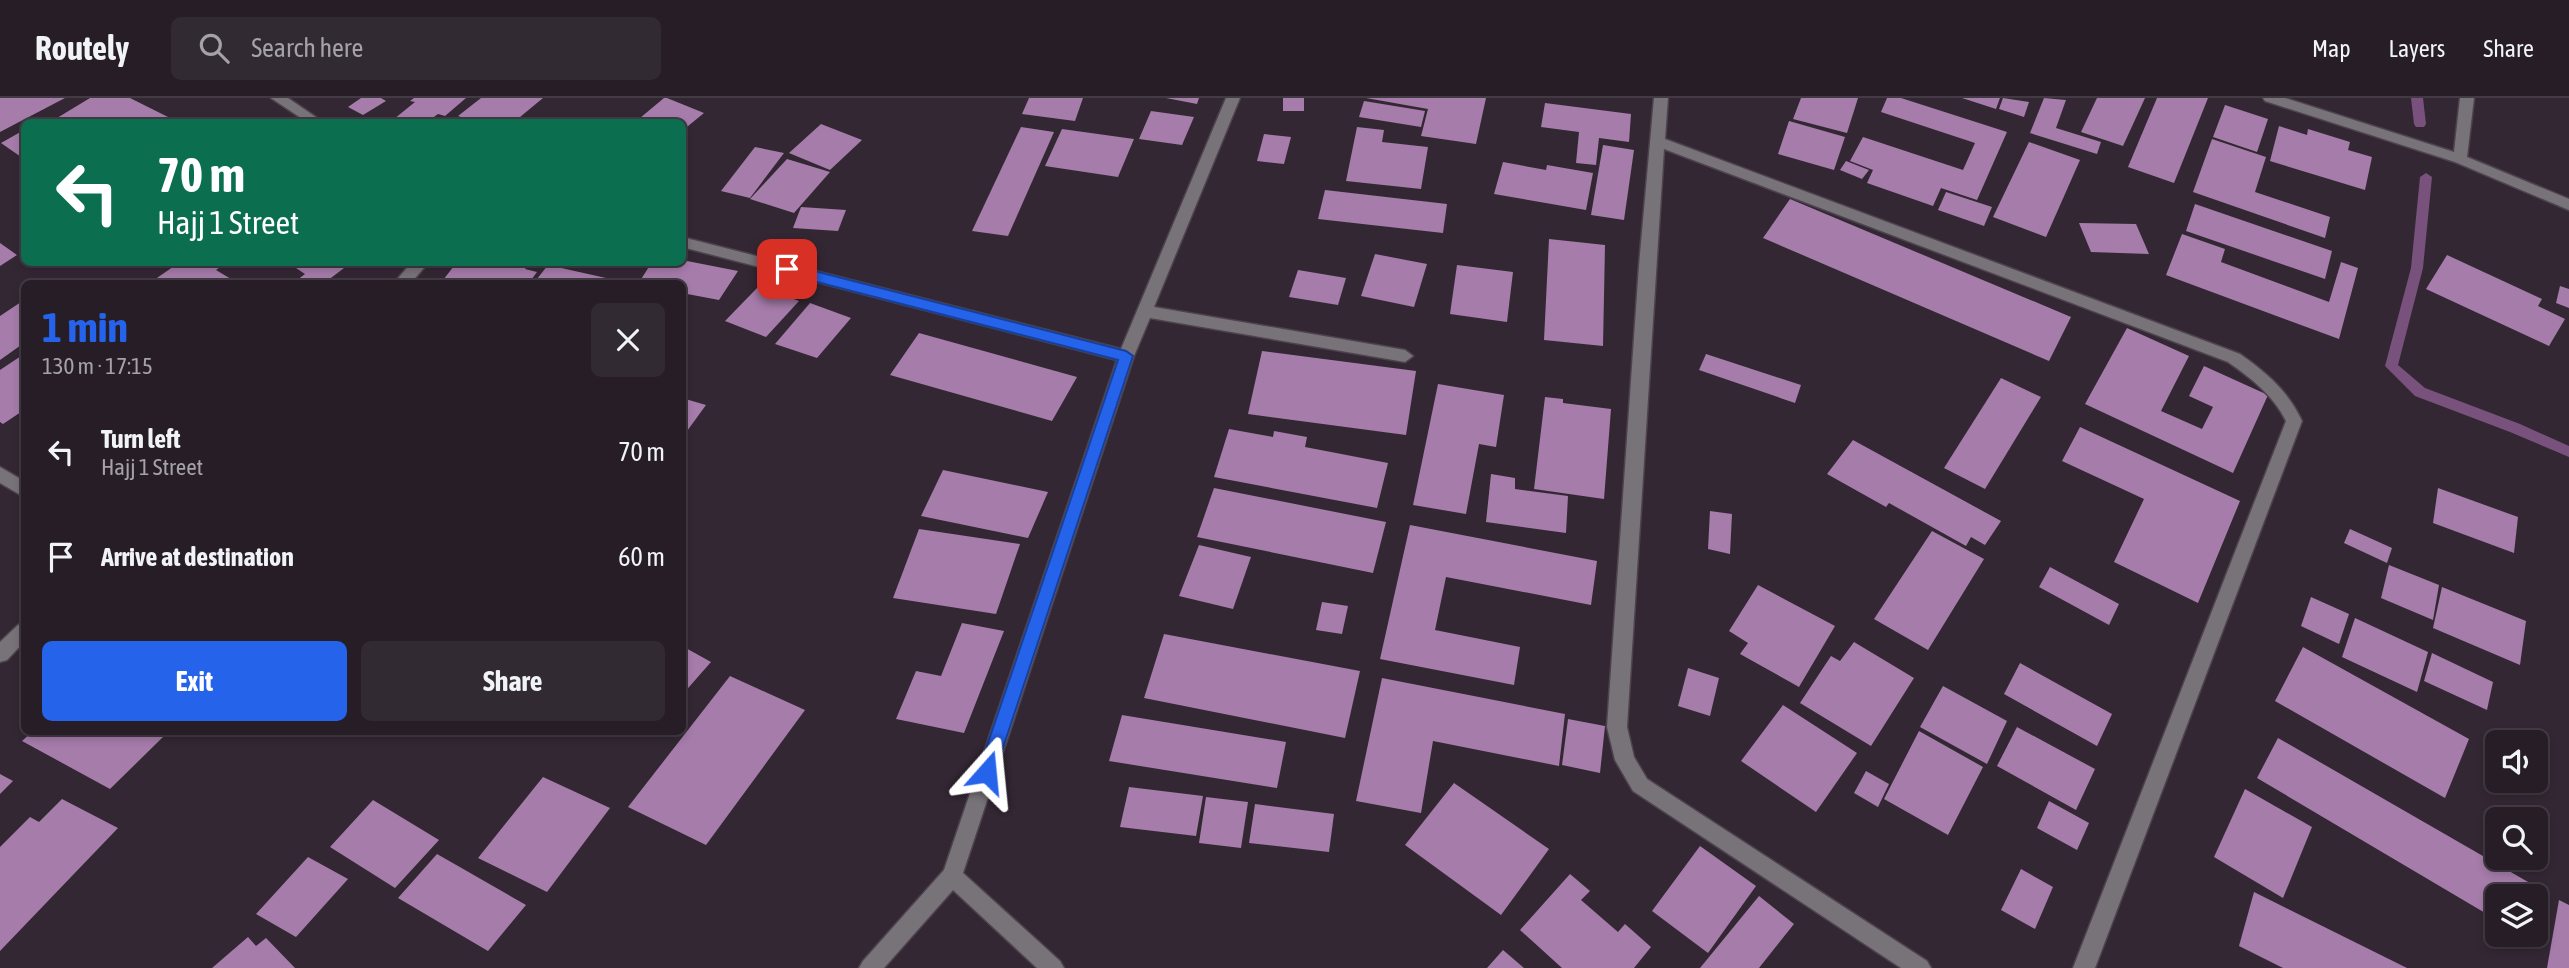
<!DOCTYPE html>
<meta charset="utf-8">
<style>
:root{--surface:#261d27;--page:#322a33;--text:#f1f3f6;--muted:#a4a2a7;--line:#423b44;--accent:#2563eb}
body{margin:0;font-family:"Asap Condensed",sans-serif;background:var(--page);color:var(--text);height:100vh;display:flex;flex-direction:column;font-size:26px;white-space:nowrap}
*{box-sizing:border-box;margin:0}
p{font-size:23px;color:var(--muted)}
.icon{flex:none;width:38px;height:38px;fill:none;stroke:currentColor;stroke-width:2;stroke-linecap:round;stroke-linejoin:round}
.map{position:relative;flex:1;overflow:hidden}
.details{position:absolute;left:21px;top:182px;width:665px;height:455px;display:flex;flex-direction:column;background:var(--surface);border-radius:10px;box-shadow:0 4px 10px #0003,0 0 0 2px var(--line)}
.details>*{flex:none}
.banner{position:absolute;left:21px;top:21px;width:665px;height:147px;border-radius:10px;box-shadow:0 4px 10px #0003,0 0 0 2px var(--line);background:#0b6e4f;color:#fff;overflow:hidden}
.buttons{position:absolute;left:2485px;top:632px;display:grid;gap:14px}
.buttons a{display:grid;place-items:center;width:63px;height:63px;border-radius:10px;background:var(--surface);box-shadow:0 4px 10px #0003,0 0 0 2px var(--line);font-size:35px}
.pin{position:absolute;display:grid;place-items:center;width:60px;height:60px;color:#fff;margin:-30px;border-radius:14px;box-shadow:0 4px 10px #0006}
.me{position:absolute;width:77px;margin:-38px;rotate:18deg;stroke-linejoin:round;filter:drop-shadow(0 0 5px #0008)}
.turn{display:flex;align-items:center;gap:24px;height:147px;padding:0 21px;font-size:32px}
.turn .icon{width:91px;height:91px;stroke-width:2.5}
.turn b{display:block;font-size:49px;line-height:60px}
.round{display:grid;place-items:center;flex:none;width:74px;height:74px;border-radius:10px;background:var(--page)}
.head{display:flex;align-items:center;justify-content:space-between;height:119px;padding:0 21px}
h1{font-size:42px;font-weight:700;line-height:52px;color:var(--accent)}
.primary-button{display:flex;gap:14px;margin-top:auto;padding:14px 21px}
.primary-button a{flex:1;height:80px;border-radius:10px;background:var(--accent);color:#fff;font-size:28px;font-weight:700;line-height:80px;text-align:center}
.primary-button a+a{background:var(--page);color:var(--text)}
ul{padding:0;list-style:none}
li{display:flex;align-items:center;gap:21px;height:105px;padding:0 21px}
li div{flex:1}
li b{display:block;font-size:26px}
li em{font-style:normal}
header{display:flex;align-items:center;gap:42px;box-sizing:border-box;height:98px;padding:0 35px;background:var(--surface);border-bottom:2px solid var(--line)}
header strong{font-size:33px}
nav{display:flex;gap:38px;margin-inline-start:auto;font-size:24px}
.search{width:490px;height:63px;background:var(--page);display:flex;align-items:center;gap:18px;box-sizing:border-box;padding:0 24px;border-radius:10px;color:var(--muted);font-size:26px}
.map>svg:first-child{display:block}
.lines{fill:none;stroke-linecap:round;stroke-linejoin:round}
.stream{fill:#78517d;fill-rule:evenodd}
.building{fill:#a67caa}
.minor-casing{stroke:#4d424e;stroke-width:3}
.minor{fill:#787279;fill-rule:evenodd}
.route{fill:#2563eb;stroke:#184099;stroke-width:2}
</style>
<header>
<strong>Routely</strong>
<div class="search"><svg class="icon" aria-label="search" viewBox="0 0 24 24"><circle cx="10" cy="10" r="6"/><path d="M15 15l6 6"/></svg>Search here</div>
<nav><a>Map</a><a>Layers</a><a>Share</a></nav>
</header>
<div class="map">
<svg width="2569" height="870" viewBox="0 0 2569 870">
<rect width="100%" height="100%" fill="#332734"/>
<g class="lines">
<g class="stream">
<polygon points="2411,0 2423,0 2426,26 2424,29 2416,29 2414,26"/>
<polygon points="2426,75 2432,79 2423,170 2398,267 2425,290 2520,326 2569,348 2569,359 2510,334 2415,298 2385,268 2411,170 2420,79"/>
</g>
</g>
<g class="building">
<polygon points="0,0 65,0 0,34"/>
<polygon points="90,0 130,0 178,24 65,24 57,20"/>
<polygon points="361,0 381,0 386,3 363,17 348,9"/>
<polygon points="414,0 466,0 445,18 438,16 427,24 402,24 394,21 415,4 410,3"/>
<polygon points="481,0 543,0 514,24 476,24 458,18"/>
<polygon points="664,0 667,0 704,15 682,33 682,24 651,24 640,20"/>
<polygon points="1029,0 1083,0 1075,23 1022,16"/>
<polygon points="1166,0 1199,0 1197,6"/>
<rect x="1283" y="0" width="21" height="13"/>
<polygon points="1366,0 1486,0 1476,46 1421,38 1428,11"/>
<polygon points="1801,0 1858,0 1847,35 1793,21"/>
<polygon points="1887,0 1901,0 2007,34 1977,102 1941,90 1933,108 1867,85 1873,72 1850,63 1863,39 1963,72 1975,45 1881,14"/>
<polygon points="1962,0 2000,0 1996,11"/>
<polygon points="2003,0 2029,4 2024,19 1999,11"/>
<polygon points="2044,0 2066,2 2056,30 2101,44 2097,56 2030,35"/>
<polygon points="2097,0 2145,0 2123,48 2081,34"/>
<polygon points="2157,0 2208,0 2174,85 2128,69"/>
<polygon points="1364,3 1425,13 1421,29 1359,19"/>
<polygon points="1545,5 1631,16 1629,44 1599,40 1596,67 1576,65 1579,34 1541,29"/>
<polygon points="2225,7 2268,21 2257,54 2213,39"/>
<polygon points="1151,13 1194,19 1182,47 1139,41"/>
<polygon points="1789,23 1845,39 1834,72 1778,56"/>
<polygon points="821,26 862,42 830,72 789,55"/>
<polygon points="2279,28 2307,37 2308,31 2350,44 2348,52 2372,59 2365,92 2270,63"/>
<polygon points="1021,29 1054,34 1008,138 972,133"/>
<polygon points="1357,29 1384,32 1382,44 1428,49 1421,91 1346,83"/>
<polygon points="1062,31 1134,41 1118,79 1045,68"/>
<polygon points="24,32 24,61 1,45"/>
<polygon points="1264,36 1291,39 1284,66 1257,63"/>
<polygon points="2212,41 2266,59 2255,94 2330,119 2325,140 2193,94"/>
<polygon points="2029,44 2080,62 2046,139 1993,119"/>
<polygon points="1603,47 1634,52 1624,122 1591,117"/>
<polygon points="755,49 784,55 750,100 721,93"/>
<polygon points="787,61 830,74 794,115 750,101"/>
<polygon points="1846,63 1869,72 1862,81 1840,72"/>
<polygon points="1503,64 1546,72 1547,67 1593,75 1586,112 1494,96"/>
<polygon points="1325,92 1447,106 1443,135 1318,121"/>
<polygon points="1946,94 1992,109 1984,128 1938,112"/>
<polygon points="1790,101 2071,219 2049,263 1763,140"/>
<polygon points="2195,106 2332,153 2325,181 2186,133"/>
<polygon points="801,109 846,112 838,133 793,130"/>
<polygon points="2079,125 2136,126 2149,156 2091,154"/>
<polygon points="2182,136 2225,151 2221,164 2329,204 2341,164 2358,170 2339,241 2166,177"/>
<polygon points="1549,141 1605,147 1603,248 1544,242"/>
<polygon points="0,145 17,157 0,168"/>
<polygon points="1375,156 1427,166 1414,209 1361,198"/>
<polygon points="2447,157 2542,201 2538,208 2565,221 2549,248 2426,191"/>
<polygon points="682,162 738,173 719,202 682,195 682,186 638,186 652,164"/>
<polygon points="180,164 227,164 216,172 231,181 224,186 161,186 154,182"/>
<polygon points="287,164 352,164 323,186 292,186 305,176"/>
<polygon points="457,164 530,164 525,171 537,174 528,186 440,186"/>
<polygon points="548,167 606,180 602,186 533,186"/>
<polygon points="1457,167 1513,174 1507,224 1450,216"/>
<polygon points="1298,172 1346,180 1338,207 1289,199"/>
<polygon points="759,188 799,203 766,239 725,223"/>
<polygon points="2560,188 2569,191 2569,210 2556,205"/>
<polygon points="24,202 24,245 0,262 0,218"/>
<polygon points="810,205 851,220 817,260 775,246"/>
<polygon points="2127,230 2189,258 2161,313 2202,331 2213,309 2189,298 2204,268 2268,297 2233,375 2085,306"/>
<polygon points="919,235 1077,279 1052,323 890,277"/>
<polygon points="1262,253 1416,273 1406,337 1248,316"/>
<polygon points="24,256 24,312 3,326 0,324 0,272"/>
<polygon points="1706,256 1801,287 1795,305 1699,272"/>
<polygon points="2001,280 2041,299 1985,391 1944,370"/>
<polygon points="1438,286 1504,297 1496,349 1479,346 1466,416 1413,407"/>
<polygon points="1545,299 1563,301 1563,305 1611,311 1604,401 1534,391"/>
<polygon points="682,300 706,307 682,340"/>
<polygon points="2080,329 2240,403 2198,505 2114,464 2144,401 2062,363"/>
<polygon points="1229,331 1273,339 1274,333 1307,339 1305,349 1388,365 1377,410 1214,379"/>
<polygon points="1853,342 2001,423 1985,447 1971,439 1966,448 1889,405 1886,409 1827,376"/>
<polygon points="943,372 1048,394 1028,440 921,418"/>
<polygon points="1491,376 1515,380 1515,391 1568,398 1566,435 1486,424"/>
<polygon points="1214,390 1386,424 1373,475 1197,439"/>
<polygon points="2438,390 2518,419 2514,455 2433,425"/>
<polygon points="1710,413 1732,416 1730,456 1708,451"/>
<polygon points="1410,427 1597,463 1591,507 1446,479 1435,532 1520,549 1514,587 1380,561"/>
<polygon points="919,431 1020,446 996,516 893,500"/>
<polygon points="2350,431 2392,450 2387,465 2344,445"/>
<polygon points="1932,433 1984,461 1928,552 1874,521"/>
<polygon points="1199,447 1251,459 1233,511 1179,498"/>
<polygon points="2389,467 2439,487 2433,522 2381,500"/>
<polygon points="2050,469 2119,506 2109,527 2039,489"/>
<polygon points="1758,487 1835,528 1799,589 1740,556 1748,545 1729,533"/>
<polygon points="2442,489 2526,523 2520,567 2433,530"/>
<polygon points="2311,499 2349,516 2339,546 2301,528"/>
<polygon points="1322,504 1348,508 1342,536 1316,532"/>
<polygon points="2355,520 2428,554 2417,594 2342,559"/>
<polygon points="962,525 1004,533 964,635 896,621 916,573 941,578"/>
<polygon points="1164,536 1360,573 1345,640 1144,600"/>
<polygon points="1854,544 1914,580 1871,648 1800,605 1831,558 1840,563"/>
<polygon points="684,549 711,564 682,597 682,550"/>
<polygon points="2303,549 2469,641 2445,700 2275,603"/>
<polygon points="2432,555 2493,584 2487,612 2424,583"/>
<polygon points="2020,565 2112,616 2097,648 2004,596"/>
<polygon points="1688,570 1719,580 1710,618 1678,608"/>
<polygon points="730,578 805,612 706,747 628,709"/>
<polygon points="1382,580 1565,616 1559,668 1433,643 1421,715 1356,703"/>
<polygon points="1943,588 2007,623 1987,666 1920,629"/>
<polygon points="1783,607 1857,655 1816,714 1741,663"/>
<polygon points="1122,617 1286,644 1277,690 1109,663"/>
<polygon points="1568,621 1605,628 1600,675 1562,667"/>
<polygon points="2017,629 2095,671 2076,712 1997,668"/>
<polygon points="1919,633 1983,669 1948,737 1884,701"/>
<polygon points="32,634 156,634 164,638 110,691 22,643"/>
<polygon points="2278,640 2549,796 2536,832 2536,798 2497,798 2497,822 2257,680"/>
<polygon points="1866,673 1889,686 1878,709 1854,695"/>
<polygon points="0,676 13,683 0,696"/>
<polygon points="543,679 610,710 547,794 478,760"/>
<polygon points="1454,685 1549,751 1501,817 1405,747"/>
<polygon points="1129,689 1203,698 1196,738 1120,729"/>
<polygon points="2245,691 2312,729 2283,800 2214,759"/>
<polygon points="1206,699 1248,704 1241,750 1199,745"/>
<polygon points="62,701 118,730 0,853 0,749 30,719 39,724"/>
<polygon points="373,702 439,742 395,790 330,749"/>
<polygon points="2049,703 2089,725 2077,752 2037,730"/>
<polygon points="1255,706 1334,716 1329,754 1249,745"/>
<polygon points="1700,748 1756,788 1708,855 1652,813"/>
<polygon points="437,756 526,807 488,853 398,800"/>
<polygon points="308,759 348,781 296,839 256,816"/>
<polygon points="2021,771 2053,789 2035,831 2001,812"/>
<polygon points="1570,776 1590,793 1581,802 1618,834 1625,826 1651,849 1634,870 1562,870 1520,832"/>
<polygon points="2254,794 2407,870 2283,870 2239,848"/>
<polygon points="1759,798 1794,826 1759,870 1700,870"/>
<polygon points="2559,802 2569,807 2569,870 2547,870"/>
<polygon points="248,839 256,848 266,840 295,870 212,870"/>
<polygon points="1503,852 1524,870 1487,870"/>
</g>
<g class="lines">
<defs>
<g id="minor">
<polygon points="271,0 288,0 323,24 307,24"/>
<polygon points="1226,0 1240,0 1154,209 1405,252 1413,258 1405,264 1150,220 1134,258 963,775 1060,863 1064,870 1037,870 953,792 884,870 859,870 863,863 944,772 1117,262 682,149 682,139 1121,251"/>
<path d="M1654,0H1668L1665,41L2240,256C2267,275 2288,293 2302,323L2095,870H2073L2286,323C2273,297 2252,281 2228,264L1664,51L1627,629L1634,659L1647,681L1927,863L1931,870H1901L1633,693L1615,662L1607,629L1639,167Z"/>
<polygon points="2263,0 2285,0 2454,54 2460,0 2474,0 2467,59 2569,101 2569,112 2455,64 2265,3"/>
<polygon points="412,164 429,164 410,186 393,186"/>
<polygon points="0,369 24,383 24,399 0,385"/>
<polygon points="24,525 24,544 7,562 0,564 0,544 18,527"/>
</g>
</defs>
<use href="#minor" class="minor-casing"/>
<use href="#minor" class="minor"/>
</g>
<polygon class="route" points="787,166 1126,253 1133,258 993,680 987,683 980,680 978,674 1118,262 782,175 782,168"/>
</svg>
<div class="buttons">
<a><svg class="icon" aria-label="sound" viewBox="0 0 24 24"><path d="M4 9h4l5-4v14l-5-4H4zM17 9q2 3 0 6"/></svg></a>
<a><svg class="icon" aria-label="search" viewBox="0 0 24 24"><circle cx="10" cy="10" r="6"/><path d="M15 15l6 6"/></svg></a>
<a><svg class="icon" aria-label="layers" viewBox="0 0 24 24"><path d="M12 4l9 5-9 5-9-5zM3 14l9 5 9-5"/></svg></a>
</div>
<div class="pin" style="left:787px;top:171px;background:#d93025"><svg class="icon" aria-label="arrive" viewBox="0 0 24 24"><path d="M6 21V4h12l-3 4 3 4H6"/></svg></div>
<svg class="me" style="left:987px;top:674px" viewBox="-20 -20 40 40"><path d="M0-17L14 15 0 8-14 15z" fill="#2563eb" stroke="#fff" stroke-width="4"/></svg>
<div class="banner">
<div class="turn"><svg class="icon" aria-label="left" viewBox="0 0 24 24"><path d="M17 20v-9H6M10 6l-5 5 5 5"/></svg><div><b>70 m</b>Hajj 1 Street</div></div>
</div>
<section class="details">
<div class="head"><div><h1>1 min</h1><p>130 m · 17:15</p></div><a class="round"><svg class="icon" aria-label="close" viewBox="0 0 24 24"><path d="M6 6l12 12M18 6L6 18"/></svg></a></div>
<ul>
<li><svg class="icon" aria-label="left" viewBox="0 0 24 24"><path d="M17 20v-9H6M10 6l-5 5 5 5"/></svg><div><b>Turn left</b><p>Hajj 1 Street</p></div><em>70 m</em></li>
<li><svg class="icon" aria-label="arrive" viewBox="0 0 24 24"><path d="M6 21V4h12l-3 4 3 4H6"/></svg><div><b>Arrive at destination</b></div><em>60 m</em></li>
</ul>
<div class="primary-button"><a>Exit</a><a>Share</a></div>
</section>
</div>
